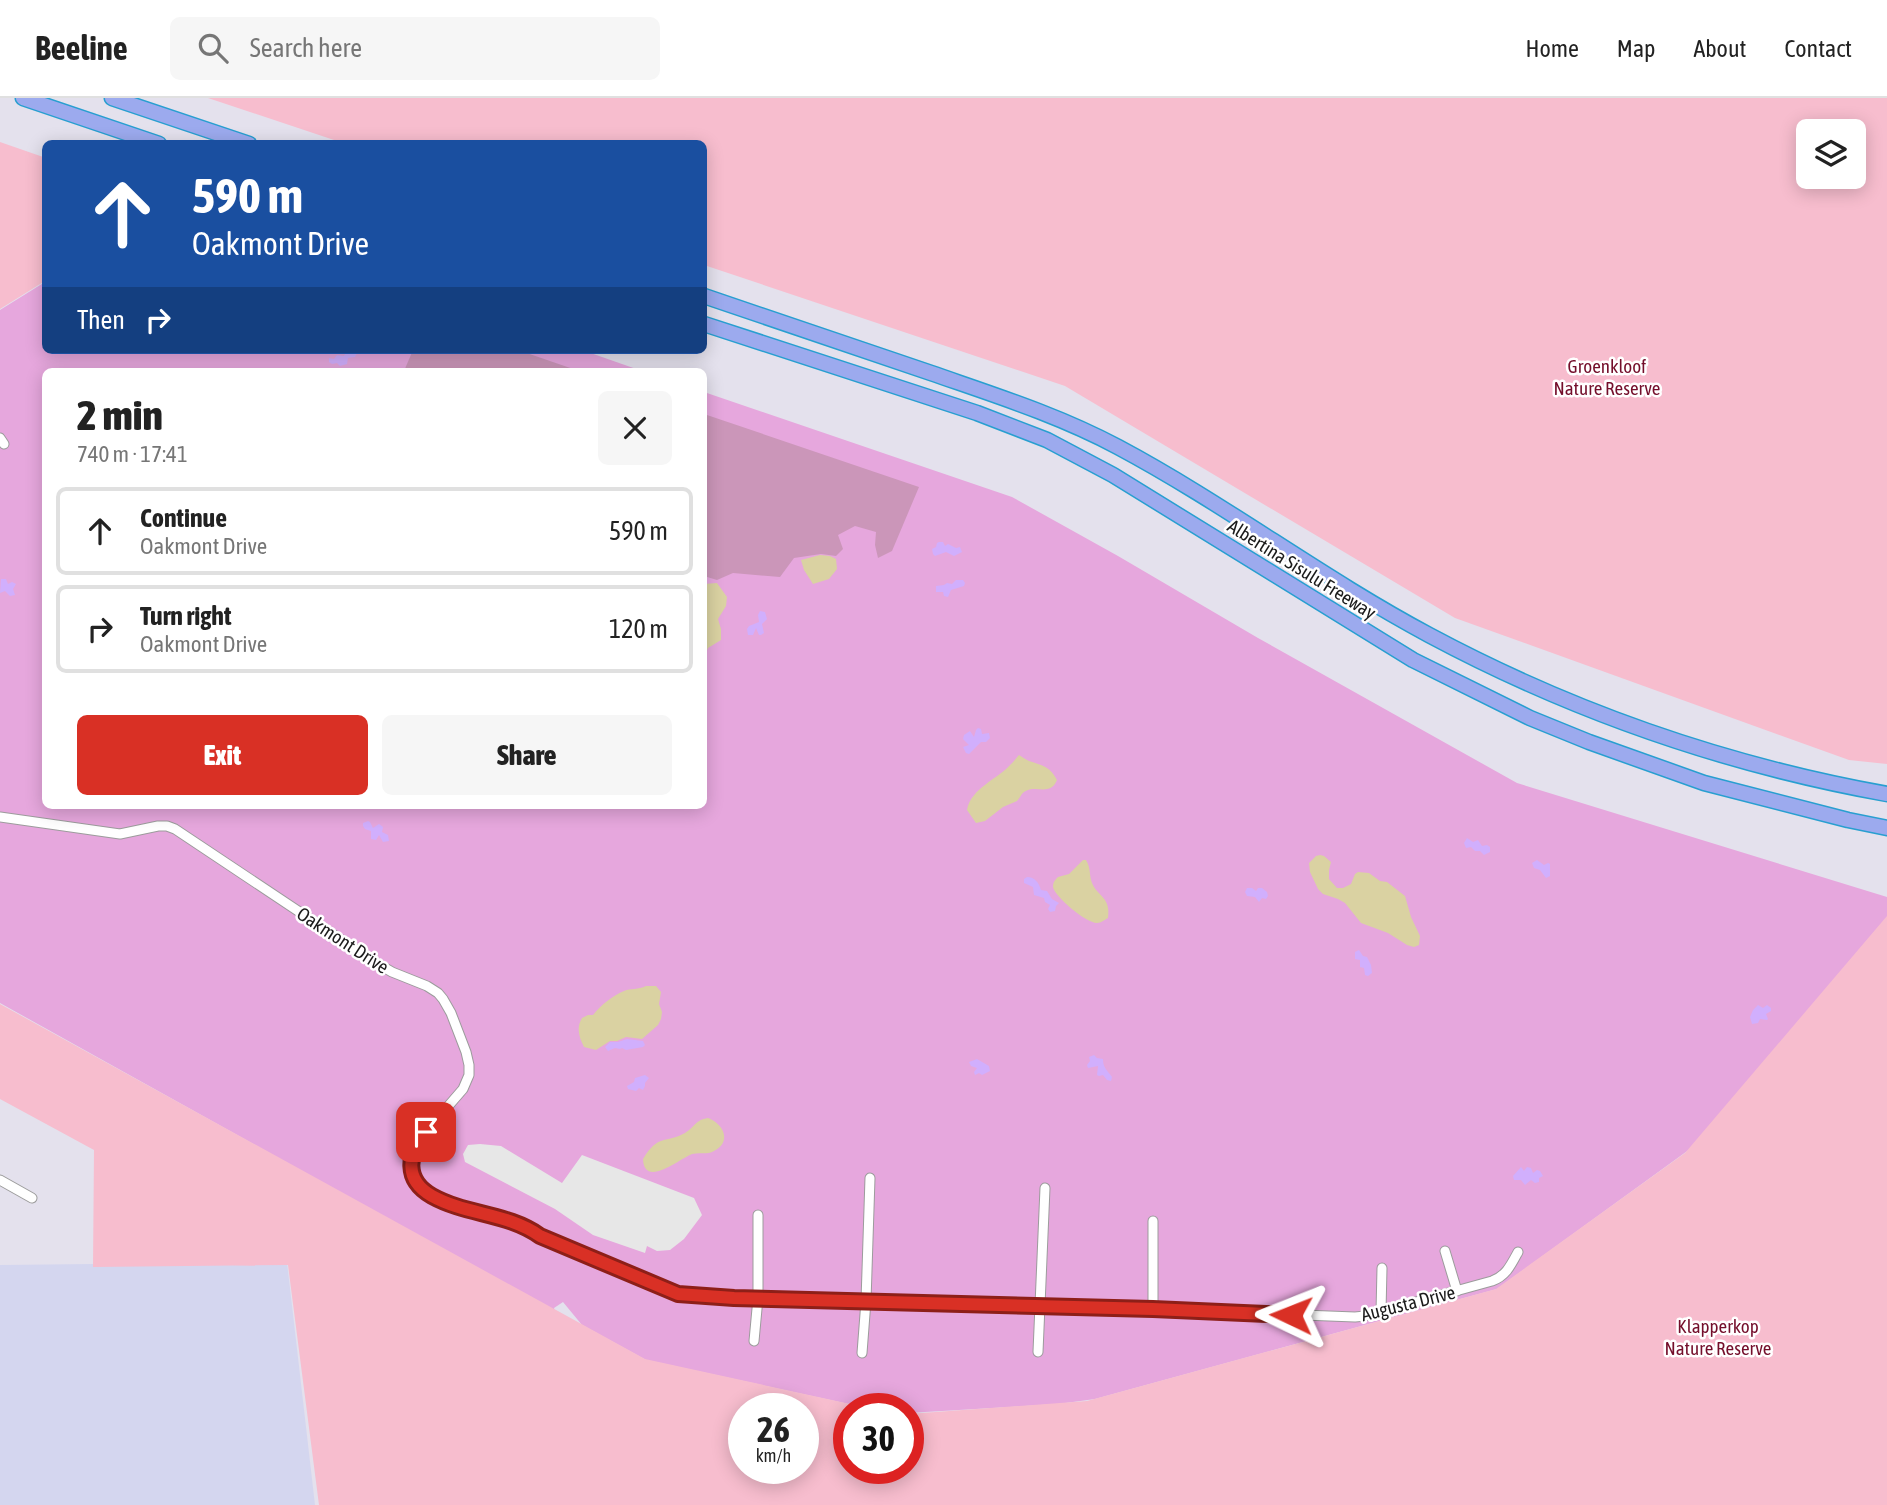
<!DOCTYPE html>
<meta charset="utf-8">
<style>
:root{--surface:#fff;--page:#f6f6f6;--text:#222;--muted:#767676;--line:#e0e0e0;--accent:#d93025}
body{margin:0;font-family:"Asap Condensed",sans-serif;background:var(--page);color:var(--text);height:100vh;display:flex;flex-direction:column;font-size:26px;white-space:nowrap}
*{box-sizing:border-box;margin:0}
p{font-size:23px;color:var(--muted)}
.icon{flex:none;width:38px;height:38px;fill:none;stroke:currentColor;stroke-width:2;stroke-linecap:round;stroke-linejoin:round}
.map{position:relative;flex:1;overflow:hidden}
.side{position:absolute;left:42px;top:270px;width:665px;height:441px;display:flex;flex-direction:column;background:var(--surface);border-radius:10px;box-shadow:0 4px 18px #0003}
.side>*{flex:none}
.hud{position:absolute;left:42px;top:42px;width:665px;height:214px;border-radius:10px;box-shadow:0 4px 18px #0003;background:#1a4fa0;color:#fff;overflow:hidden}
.tools{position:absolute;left:1796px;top:21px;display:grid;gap:14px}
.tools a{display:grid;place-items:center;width:70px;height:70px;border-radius:10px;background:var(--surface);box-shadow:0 4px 18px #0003;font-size:35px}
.speed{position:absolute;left:728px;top:1295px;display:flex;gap:14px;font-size:35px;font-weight:700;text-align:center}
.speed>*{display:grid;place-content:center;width:91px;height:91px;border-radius:50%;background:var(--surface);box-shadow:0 4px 18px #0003;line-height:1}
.speed small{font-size:18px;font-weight:400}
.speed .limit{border:10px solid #d22;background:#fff;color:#111}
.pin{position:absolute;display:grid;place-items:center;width:60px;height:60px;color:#fff;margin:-30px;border-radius:14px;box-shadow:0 4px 10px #0006}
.me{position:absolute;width:77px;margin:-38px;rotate:272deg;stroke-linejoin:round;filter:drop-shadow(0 0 5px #0008)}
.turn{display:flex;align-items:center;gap:24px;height:147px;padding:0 35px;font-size:32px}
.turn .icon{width:91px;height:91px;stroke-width:2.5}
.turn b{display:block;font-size:49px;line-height:60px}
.then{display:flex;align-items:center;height:66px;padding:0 35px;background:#0003;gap:14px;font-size:26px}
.round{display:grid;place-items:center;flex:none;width:74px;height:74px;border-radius:10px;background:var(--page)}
.head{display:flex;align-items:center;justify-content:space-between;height:119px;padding:0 35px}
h1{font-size:42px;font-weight:800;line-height:52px}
.button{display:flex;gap:14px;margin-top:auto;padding:14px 35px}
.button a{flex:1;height:80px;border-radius:10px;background:var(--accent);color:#fff;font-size:28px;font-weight:800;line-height:80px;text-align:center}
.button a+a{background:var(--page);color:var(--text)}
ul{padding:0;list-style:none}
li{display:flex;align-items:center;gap:21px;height:88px;margin:0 14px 10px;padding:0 21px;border:4px solid var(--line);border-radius:10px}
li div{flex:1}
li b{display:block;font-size:26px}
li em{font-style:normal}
header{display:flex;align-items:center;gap:42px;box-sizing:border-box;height:98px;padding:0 35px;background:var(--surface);border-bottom:2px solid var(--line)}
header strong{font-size:33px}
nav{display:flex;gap:38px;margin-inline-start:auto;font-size:24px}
.search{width:490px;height:63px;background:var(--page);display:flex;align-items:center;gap:18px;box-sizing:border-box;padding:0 24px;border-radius:10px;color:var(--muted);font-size:26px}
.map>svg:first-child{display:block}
.military{fill:#d4d6ef}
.grass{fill:#e6a7dd}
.forest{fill:#cb96b9}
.sand{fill:#d1affd}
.park{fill:#f7bdce;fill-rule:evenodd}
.parking{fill:#e7e7e7}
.water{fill:#dad2a2}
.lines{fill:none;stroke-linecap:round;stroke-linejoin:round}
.minor-casing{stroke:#9c9c9c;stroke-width:11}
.trunk-casing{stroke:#289fd0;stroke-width:17}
.minor{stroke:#fff;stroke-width:9}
.trunk{stroke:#9caaee;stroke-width:14}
.route-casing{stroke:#8d1f18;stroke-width:18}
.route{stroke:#d93025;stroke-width:12}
.labels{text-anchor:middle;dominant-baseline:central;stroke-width:5;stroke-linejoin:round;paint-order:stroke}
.park-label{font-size:19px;fill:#740e2b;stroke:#fff}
.street-label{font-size:19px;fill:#1b1b1b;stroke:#fff}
</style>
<header>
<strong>Beeline</strong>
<div class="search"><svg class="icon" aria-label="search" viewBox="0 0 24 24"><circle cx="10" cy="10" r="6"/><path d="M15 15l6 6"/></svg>Search here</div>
<nav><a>Home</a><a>Map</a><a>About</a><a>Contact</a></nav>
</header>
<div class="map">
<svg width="1887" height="1407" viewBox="0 0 1887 1407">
<rect width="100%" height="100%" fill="#e4e1ed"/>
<polygon class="military" points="287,1164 315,1407 0,1407 0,1167"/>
<polygon class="grass" points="45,184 46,252 582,252 642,273 46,273 46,707 704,707 704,294 1012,399 1118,458 1258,540 1517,685 1887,799 1887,819 1690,1051 1497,1191 1095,1301 1058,1306 908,1315 908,1311 872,1311 646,1262 582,1227 563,1204 554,1210 555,1214 0,905 0,212"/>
<g class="forest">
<polygon points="413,252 518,252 579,273 404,273"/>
<polygon points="704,316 919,389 892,453 878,460 875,447 876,434 855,428 838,437 843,451 836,458 821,456 794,460 780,479 733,475 717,482 704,478"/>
</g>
<g class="sand">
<polygon points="347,252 356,252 357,255 355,259 348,260 347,266 340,268 337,265 332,266 329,264 329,260 334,261 337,257 344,258"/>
<polygon points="939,444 943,444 945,448 948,446 956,450 960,449 962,454 954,458 946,454 935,458 933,456 932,451 936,449 937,445"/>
<polygon points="1,481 6,481 8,486 12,484 16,486 13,491 15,497 10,498 5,493 0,495"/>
<polygon points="956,482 963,482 965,485 964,488 951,492 948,499 944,498 943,494 936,494 936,488 944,487 947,485 952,486"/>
<polygon points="760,513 765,514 767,521 762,526 764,535 761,537 759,537 756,530 753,537 748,537 747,531 749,528 759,524 758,517"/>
<polygon points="978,630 981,631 982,636 989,635 990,640 986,644 981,644 969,656 966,655 963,649 969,647 963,641 964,637 970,633 974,639 976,632"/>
<polygon points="368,723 370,724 373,730 379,726 383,729 382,734 388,737 389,743 383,744 379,737 376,742 371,741 371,733 365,731 363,728 363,725"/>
<polygon points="1467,740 1473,744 1478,742 1482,748 1487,747 1490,749 1490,754 1484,757 1480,753 1475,753 1471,749 1466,750 1464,745"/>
<polygon points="1537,762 1544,767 1548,765 1550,766 1550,778 1546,780 1540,772 1534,770 1532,765"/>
<path d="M1027,779C1035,779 1039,785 1041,792L1047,793L1052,801L1059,805L1056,808L1055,813L1050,814L1048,811L1050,807L1045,804L1044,800L1034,797L1033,789L1024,785V781Z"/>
<polygon points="1247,790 1252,790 1256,793 1258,790 1262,790 1267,794 1268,798 1266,801 1262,800 1259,804 1255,799 1247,798 1245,794"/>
<polygon points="1359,852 1363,858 1367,859 1371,867 1372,875 1368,878 1365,877 1364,870 1360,869 1360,862 1355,861 1355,854"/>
<polygon points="1758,907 1763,910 1767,907 1771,910 1771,913 1766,916 1768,921 1767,922 1760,921 1758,925 1752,926 1750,919 1753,912"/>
<polygon points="627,941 643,943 645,947 643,949 626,952 622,950 620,951 615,950 608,953 605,949 610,944 618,944"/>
<path d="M1094,957L1097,960L1103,961C1103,970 1107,972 1112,979L1111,983L1107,982L1103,977L1099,978L1097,977L1098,968L1088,970L1087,967L1090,963L1089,959Z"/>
<polygon points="977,961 989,968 990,973 982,977 979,975 975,977 974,974 977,970 971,968 969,964"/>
<polygon points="645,977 649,980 645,985 645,988 643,992 639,990 636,993 628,991 627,988 634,984 635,980"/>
<polygon points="1521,1069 1524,1073 1527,1069 1531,1070 1533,1075 1537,1072 1540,1073 1543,1078 1539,1080 1539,1084 1535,1085 1531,1082 1525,1087 1521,1082 1514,1082 1513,1078"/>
</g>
<g class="park">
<path d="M208,0H1887V666L1849,662L1455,520L1065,288L704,167V46L343,45ZM1808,33H1853V79H1808Z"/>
<polygon points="0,44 46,60 45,183 0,211"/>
<path d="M1887,818V1407H319L288,1167L93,1169L94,1052L0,1001V906L645,1261L873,1311H849V1370H908V1316L1087,1303L1496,1191L1685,1055ZM744,1311H803V1370H744Z"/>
</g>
<polygon class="parking" points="480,1046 501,1048 562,1085 582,1057 694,1100 702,1117 684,1141 670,1152 657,1153 647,1148 645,1155 593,1137 555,1111 465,1064 463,1056 468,1047"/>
<g class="water">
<polygon points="820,457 830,458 836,461 837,471 829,481 813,486 804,472 801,462"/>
<polygon points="717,485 727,499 726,508 718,521 721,531 721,542 708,550 704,560 704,486"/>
<path d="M1019,657C1022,659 1025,661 1029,663C1041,667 1050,668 1057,682C1050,699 1036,686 1024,694C1021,696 1020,700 1017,703L1003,709L985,723L976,725L967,712C971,690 998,681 1011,666C1014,664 1016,660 1019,657Z"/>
<polygon points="1320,757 1324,758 1331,764 1329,772 1329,781 1337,790 1343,790 1351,786 1355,776 1358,774 1369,775 1380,783 1387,784 1405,798 1411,819 1420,838 1419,847 1414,849 1407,847 1388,835 1361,825 1345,805 1338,801 1323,796 1318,791 1310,774 1309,765 1316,758"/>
<path d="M1083,762H1086C1091,770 1089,777 1092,785C1098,799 1111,799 1108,820C1104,822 1101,825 1097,825C1086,825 1055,799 1053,789C1053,784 1055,782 1058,779L1069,776Z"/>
<path d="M646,888H656L661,894L659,906L662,914L661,921L658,927L642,941L626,939L617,943H610L596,952L584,949C579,939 576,930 582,920L588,917H593C601,907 612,898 624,893C631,890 638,892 646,888Z"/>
<path d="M708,1020C724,1026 732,1044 714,1053C707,1057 700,1054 692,1056C681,1060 644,1091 643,1061C659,1035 665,1046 685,1035C695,1029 695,1022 708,1020Z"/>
</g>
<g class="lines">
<defs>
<g id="minor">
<polyline points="0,340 4,346"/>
<path d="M0,719L120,736L158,728H167L175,731L373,863L392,874L427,888L438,895L443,901L451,915L466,954L469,967V977L463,991L418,1043C405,1066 413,1087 436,1100L524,1128L540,1138L667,1193L688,1198L1153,1211L1355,1219L1365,1218L1492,1183C1506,1178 1511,1167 1518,1154"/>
<polyline points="0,1082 32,1100"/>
<polyline points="1445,1153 1457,1193"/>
<polyline points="1153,1211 1153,1123"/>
<polyline points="1381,1214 1382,1170"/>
<polyline points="754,1243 758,1200 758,1117"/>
<polyline points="1038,1254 1045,1090"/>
<polyline points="862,1255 866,1203 870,1080"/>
</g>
<g id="trunk">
<polyline points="23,0 159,46"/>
<polyline points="112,0 249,46"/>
<path d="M704,198C779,223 855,249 931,275C994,297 1058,317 1118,349C1225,406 1322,480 1429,537C1573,614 1726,667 1887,696"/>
<polyline points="704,226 977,315 1047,342 1113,377 1413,562 1530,620 1589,644 1704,685 1848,722 1887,730"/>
</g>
</defs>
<use href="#minor" class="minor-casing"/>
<use href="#trunk" class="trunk-casing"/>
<use href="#minor" class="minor"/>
<use href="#trunk" class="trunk"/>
</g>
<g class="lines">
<defs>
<path id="route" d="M426,1034C407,1056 404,1082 432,1098C466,1117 508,1115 540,1138L678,1196L734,1200L1153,1211L1291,1217"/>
</defs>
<use href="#route" class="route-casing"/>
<use href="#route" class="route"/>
</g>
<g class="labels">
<g class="park-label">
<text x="1607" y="268">Groenkloof<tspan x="1607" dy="22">Nature Reserve</tspan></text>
<text x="1718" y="1228">Klapperkop<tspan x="1718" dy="22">Nature Reserve</tspan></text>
</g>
<g class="street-label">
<text transform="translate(1302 471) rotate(32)">Albertina Sisulu Freeway</text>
<text transform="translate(343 842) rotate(33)">Oakmont Drive</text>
<text transform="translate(1408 1205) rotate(-14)">Augusta Drive</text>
</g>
</g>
</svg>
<div class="tools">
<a><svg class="icon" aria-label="layers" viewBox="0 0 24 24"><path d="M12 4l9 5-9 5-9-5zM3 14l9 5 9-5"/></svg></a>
</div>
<div class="speed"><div>26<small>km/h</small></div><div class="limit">30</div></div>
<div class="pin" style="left:426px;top:1034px;background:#d93025"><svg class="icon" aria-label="arrive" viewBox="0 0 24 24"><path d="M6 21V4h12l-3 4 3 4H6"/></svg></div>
<svg class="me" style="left:1291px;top:1217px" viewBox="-20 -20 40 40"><path d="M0-17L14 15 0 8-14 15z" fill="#d93025" stroke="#fff" stroke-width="4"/></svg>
<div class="hud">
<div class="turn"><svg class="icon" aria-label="ahead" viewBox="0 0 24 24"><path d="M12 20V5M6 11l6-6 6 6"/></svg><div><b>590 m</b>Oakmont Drive</div></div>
<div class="then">Then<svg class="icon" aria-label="right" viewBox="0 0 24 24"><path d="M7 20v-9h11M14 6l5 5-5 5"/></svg></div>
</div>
<section class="side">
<div class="head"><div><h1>2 min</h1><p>740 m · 17:41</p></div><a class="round"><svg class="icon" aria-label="close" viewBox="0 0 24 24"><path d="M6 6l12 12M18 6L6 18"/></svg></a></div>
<ul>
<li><svg class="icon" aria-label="ahead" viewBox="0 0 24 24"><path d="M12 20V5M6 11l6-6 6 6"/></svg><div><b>Continue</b><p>Oakmont Drive</p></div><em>590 m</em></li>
<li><svg class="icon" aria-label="right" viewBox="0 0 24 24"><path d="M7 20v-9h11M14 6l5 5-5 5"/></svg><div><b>Turn right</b><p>Oakmont Drive</p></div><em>120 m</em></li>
</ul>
<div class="button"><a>Exit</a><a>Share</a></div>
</section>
</div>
